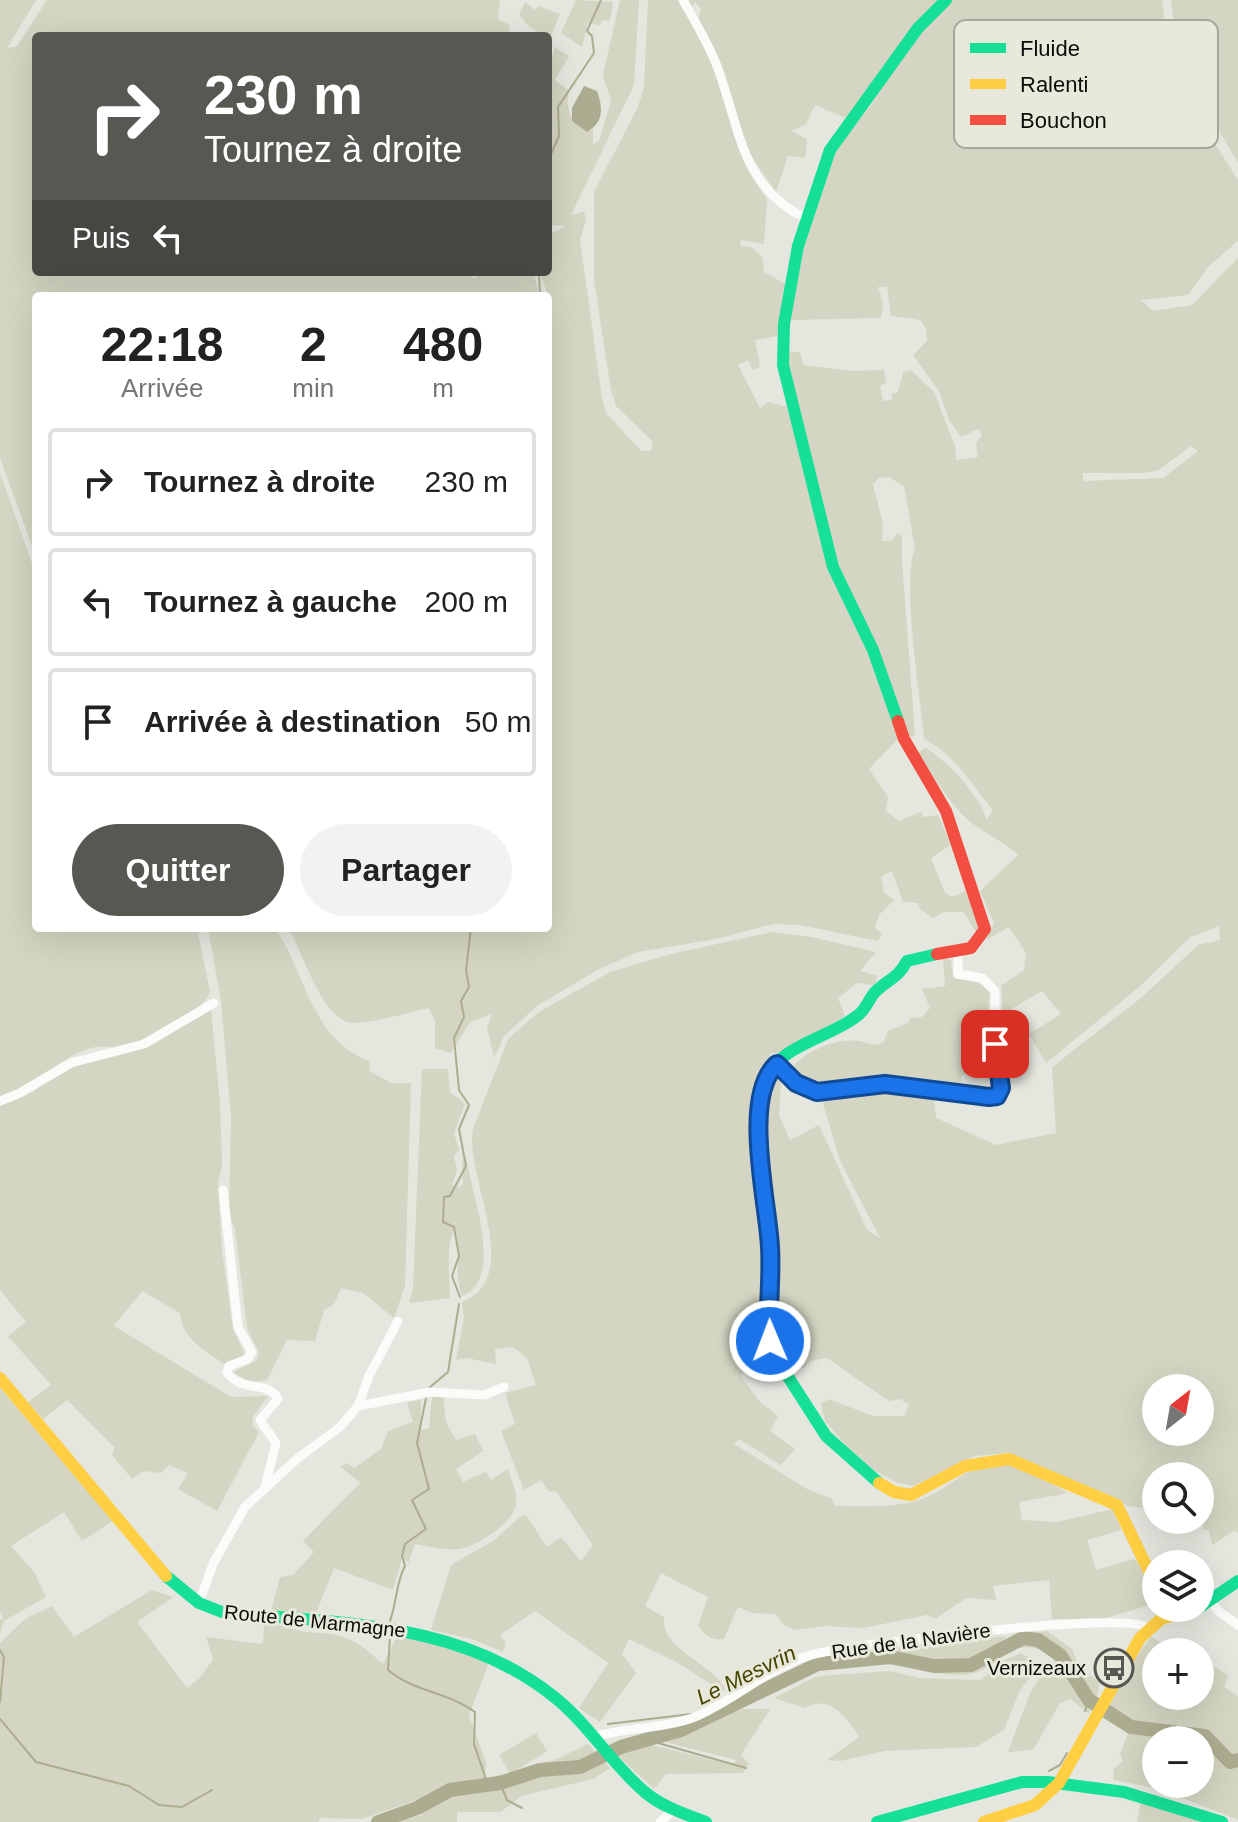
<!DOCTYPE html>
<html lang="fr">
<meta charset="utf-8">
<style>
:root{--surface:#fff;--page:#f2f2f2;--text:#222;--muted:#767676;--line:#e0e0e0;--accent:#585853}
body{margin:0;font-family:Arial,sans-serif;background:var(--page);color:var(--text);height:100vh;display:flex;flex-direction:column;font-size:30px;white-space:nowrap}
*{box-sizing:border-box;margin:0}
p{font-size:26px;color:var(--muted)}
.icon{flex:none;width:44px;height:44px;fill:none;stroke:currentColor;stroke-width:2;stroke-linecap:round;stroke-linejoin:round}
.map{position:relative;flex:1;overflow:hidden}
.panel{position:absolute;left:32px;top:292px;width:520px;height:640px;display:flex;flex-direction:column;background:var(--surface);border-radius:8px;box-shadow:0 8px 32px #0002}
.panel>*{flex:none}
.guide{position:absolute;left:32px;top:32px;width:520px;height:244px;border-radius:8px;box-shadow:0 8px 32px #0002;background:#585853;color:#fff;overflow:hidden}
.needle{width:52px;rotate:31deg}
.tools{position:absolute;left:1142px;top:1374px;display:grid;gap:16px}
.tools a{display:grid;place-items:center;width:72px;height:72px;border-radius:50%;background:var(--surface);box-shadow:0 8px 32px #0002;font-size:40px}
.pin{position:absolute;display:grid;place-items:center;width:68px;height:68px;color:#fff;margin:-34px;border-radius:16px;box-shadow:0 4px 12px #0006}
.me{position:absolute;width:88px;margin:-44px;rotate:359deg;stroke-linejoin:round;filter:drop-shadow(0 0 6px #0008)}
.turn{display:flex;align-items:center;gap:28px;height:168px;padding:0 40px;font-size:36px}
.turn .icon{width:104px;height:104px;stroke-width:2.5}
.turn b{display:block;font-size:56px;line-height:68px}
.then{display:flex;align-items:center;height:76px;padding:0 40px;background:#0003;gap:16px;font-size:30px}
.eta{display:flex;justify-content:space-evenly;align-items:center;height:136px;text-align:center}
.eta b{font-size:48px;font-weight:700;line-height:56px}
.button{display:flex;gap:16px;margin-top:auto;padding:16px 40px}
.button a{flex:1;height:92px;border-radius:48px;background:var(--accent);color:#fff;font-size:32px;font-weight:700;line-height:92px;text-align:center}
.button a+a{background:var(--page);color:var(--text)}
ul{padding:0;list-style:none}
li{display:flex;align-items:center;gap:24px;height:108px;margin:0 16px 12px;padding:0 24px;border:4px solid var(--line);border-radius:8px}
li div{flex:1}
li b{display:block;font-size:30px}
li em{font-style:normal}
.map>svg:first-child{display:block}
.green{fill:#d4d5c2;fill-rule:evenodd}
.water{fill:#acad90}
.lines{fill:none;stroke-linecap:round;stroke-linejoin:round}
.stream{stroke:#acad90;stroke-width:2}
.river{stroke:#acad90;stroke-width:14}
.street{stroke:#fbfbfa;stroke-width:9}
.fast{stroke:#16e098;stroke-width:12}
.slow{stroke:#ffcf43;stroke-width:12}
.jam{stroke:#f24e42;stroke-width:12}
.route-casing{stroke:#114b97;stroke-width:20}
.route{stroke:#1a73e8;stroke-width:14}
.labels{text-anchor:middle;dominant-baseline:central;stroke-width:6;stroke-linejoin:round;paint-order:stroke}
.street-label{font-size:20px;fill:#0c0c08;stroke:#e8e9da}
.poi-label{font-size:20px;fill:#0c0c08;stroke:#e8e9da;text-anchor:end}
.water-label{font-size:22px;font-style:italic;fill:#454400;stroke:#e8e9da}
.key{fill:#e8e9da;stroke:#a6a79b;stroke-width:2}
.key-label{font-size:22px;fill:#0c0c08}
</style>
<div class="map">
<svg width="1238" height="1822" viewBox="0 0 1238 1822">
<rect width="100%" height="100%" fill="#e5e6de"/>
<g class="green">
<polygon points="0,0 36,0 7,48 17,46 47,0 500,0 498,19 509,25 510,36 36,36 36,272 474,272 471,276 475,279 480,272 534,272 539,296 36,296 36,557 0,458"/>
<polygon points="576,0 613,2 610,21 602,20 600,25 588,23 582,47 561,33"/>
<path d="M620,0H639L634,85L571,215L584,212L586,219L580,240L602,398L606,413L641,451H651L653,442L616,406L611,390L594,280V192L638,107L644,87L648,0H679L712,61L745,165L767,200L764,244L741,240L740,246L751,247L763,258L764,272L787,285L777,336L755,340L760,367L753,370L748,360L738,365L760,408L768,402L787,407L860,631L899,738L869,769L888,797L886,811L899,821L921,812L924,817L938,815L951,845L931,858L945,893L953,897L965,891C972,905 983,919 977,934L964,912H944L933,918L920,909L918,903L903,902L892,871L881,877L884,893L894,900L879,915L875,928L882,933L878,941L800,925L773,924L716,939L638,952L599,969L537,1006L504,1036L494,1058L487,1027L492,1014L470,1022L451,1053L435,1048V1021L429,1008C406,1013 378,1022 354,1023C322,1023 303,951 288,928H548V296L540,272H548V235L566,226L548,225V70L555,47L569,56L555,80L569,91C565,111 571,120 587,132L593,129V144L599,141L611,101L603,75Z"/>
<polygon points="688,0 941,0 846,118 815,105 806,124 791,131 807,139 805,158 788,156 776,192 751,156 698,19 701,9 695,2 692,7"/>
<path d="M953,0H1162L1170,60L1204,127L1238,180V241L1208,267L1188,295L1141,300L1153,311L1192,305L1238,258V1533L1235,1530L1212,1545L1209,1530H1203L1200,1476H1156V1509L1128,1506L1104,1493L1079,1489L1009,1453L975,1456L913,1486L896,1482L874,1470L845,1444L825,1421L821,1404L829,1399L873,1416H904L909,1405L900,1399L889,1401L827,1358L811,1361L803,1369L791,1355L776,1311L778,1262L773,1189L765,1156L768,1086L773,1074L781,1078L779,1116L790,1140L819,1125L867,1230L880,1238L840,1161L821,1097L883,1088L933,1093L936,1118L996,1145L1056,1133L1052,1067L1142,997L1198,945L1220,940L1219,926L1189,938L1138,988L1046,1063L1029,1034L1061,1014L1042,991L1003,1014L1001,986L1024,970L1026,953L1009,927L986,940L994,923L980,891L1018,855C1002,840 982,832 967,819C947,800 933,776 919,753L925,747C949,763 978,793 987,820L993,810C973,786 953,753 924,739C921,698 901,584 915,548L904,486L889,477L879,478L873,484L883,524L882,541H892L897,533L902,535V561L915,735L910,737L880,655L835,556L786,352H800L803,365L852,371L884,370L886,384L880,385L883,401L892,400V394L898,392L903,372L911,370L934,392L955,446L956,460L978,457L976,443L982,435L978,429L961,437L949,420L939,391L913,355L927,341L926,329L920,320L891,316L887,287H878L883,303L881,318L790,320C802,263 809,202 836,149C845,131 863,118 874,101C896,64 919,28 953,0ZM1191,446L1198,451L1163,478L1083,481V473H1143L1159,470ZM1156,1388H1200V1432H1156Z"/>
<polygon points="1171,0 1238,0 1238,163 1191,82 1177,44"/>
<path d="M525,2L535,10L538,6L560,14L550,38C538,33 528,28 519,14Z"/>
<path d="M0,473L36,575V928H197L210,992C204,1011 149,1041 129,1046C115,1049 101,1044 87,1049C56,1061 31,1087 0,1097Z"/>
<path d="M208,928H275C307,975 310,1038 369,1061L370,1071L391,1083H411L405,1286L394,1318L363,1293L341,1288L334,1304L324,1310L315,1341L287,1340L267,1380L249,1382L233,1372L256,1361L259,1353L247,1328L235,1229L229,1214L231,1117L221,1001Z"/>
<path d="M772,932L811,937L876,952L860,971L877,976L875,985L857,983L838,998L845,1016L781,1053H771L769,1065L759,1082L753,1128L763,1243L761,1326L771,1362L764,1360L740,1375L759,1401L778,1416L770,1431L795,1449L781,1465L739,1439L734,1444L805,1488L832,1499L835,1506C867,1506 897,1509 927,1497C942,1491 956,1478 970,1471C1004,1451 1039,1477 1068,1493L1019,1502L1022,1520L1057,1522L1113,1509L1121,1530L1087,1540L1096,1570L1134,1559L1142,1566L1156,1603L1103,1619H1052L1049,1580L993,1586L996,1600L966,1598L935,1619L927,1615L863,1628L825,1626L795,1630L784,1625L776,1614L752,1613L738,1607L724,1639C712,1641 704,1635 698,1625L708,1597L661,1573L645,1606L664,1617C660,1649 709,1661 725,1688L723,1692L678,1663L629,1639L622,1654L636,1673L600,1722L579,1708L608,1663L535,1611L500,1635L506,1642L503,1652L472,1639L431,1630L451,1565L493,1541L521,1516L526,1515L547,1547L561,1537L581,1561L593,1545L556,1491L549,1492L541,1480L524,1490L501,1431L515,1424L505,1393L536,1385L527,1358L513,1347L495,1349L496,1364L467,1358L456,1360L464,1317L462,1302C526,1277 464,1176 473,1129L508,1039L539,1012L610,972L671,954Z"/>
<path d="M943,959L951,960L953,978L979,983L990,993L988,1010L994,1070L961,1075L962,1091C938,1086 913,1079 888,1079C853,1078 816,1105 792,1068C806,1051 835,1038 857,1041C868,1042 871,1047 883,1043L888,1031L908,1023L910,1018L922,1017L930,1008L922,989L945,986Z"/>
<path d="M211,1009L220,1102L222,1164L218,1184L222,1250L233,1330L244,1352L242,1358L224,1364C203,1349 183,1340 180,1313L142,1291L114,1326L231,1397L268,1396L253,1416L252,1425L259,1432L217,1511L178,1489L188,1473L169,1465L161,1473L143,1471L132,1479L112,1455L115,1448L67,1400L43,1419L28,1402L51,1385L8,1336L26,1322L0,1290V1106L32,1092L64,1069L141,1048Z"/>
<path d="M422,1069H448L450,1092L465,1104L454,1133L459,1150L454,1156L457,1170L452,1185L460,1187L463,1184L462,1160L466,1157C470,1189 506,1279 462,1296C453,1270 462,1255 455,1229C445,1243 450,1281 450,1298L409,1303L413,1288Z"/>
<polygon points="0,1388 113,1521 82,1541 64,1512 11,1546 34,1572 46,1597 4,1621 0,1633 0,1619 4,1620 0,1611"/>
<path d="M443,1396L446,1422L456,1440L475,1434L483,1451L456,1469L463,1482L486,1472L491,1480L508,1469C511,1480 518,1493 516,1505C513,1523 476,1547 459,1549C445,1551 429,1546 415,1544L409,1562L402,1558L393,1590L334,1568L316,1613L271,1611L280,1577L293,1575L314,1552L303,1541L360,1483L341,1467L346,1463L354,1468L381,1449L388,1431L413,1422L407,1402L421,1400V1430L429,1428L432,1397Z"/>
<path d="M152,1590L173,1597L137,1622L187,1688L200,1678L213,1659L206,1637L263,1644L264,1623C275,1624 301,1632 308,1632C345,1634 354,1638 383,1664L398,1635L429,1641L489,1662L469,1716L486,1762L485,1778L510,1773L499,1755L536,1733L547,1751L514,1772L559,1758L588,1744L610,1768L593,1779L521,1796L501,1812H457V1822H393L422,1815L424,1797L362,1819L321,1818L318,1822H0V1643L25,1619L52,1606L74,1637Z"/>
<polygon points="1047,1631 1072,1649 1080,1668 1100,1682 1096,1701 1080,1677 1080,1668 1052,1643 1034,1633"/>
<path d="M1007,1636C966,1680 921,1655 870,1655L874,1651Z"/>
<path d="M1151,1637L1180,1652H1156V1696H1200V1658L1228,1675L1224,1687L1238,1696V1820L1160,1789L1113,1780L1114,1769L1123,1761L1120,1754L1129,1731L1104,1719L1122,1678ZM1200,1740V1784H1156V1740Z"/>
<path d="M1030,1641L1059,1659L1091,1707L1089,1714L1071,1699L1060,1703L1033,1750L1008,1752L1030,1693L1048,1664L1046,1678L1061,1676C1056,1664 1051,1652 1038,1649C1008,1640 996,1669 971,1674C946,1678 921,1669 897,1665C874,1662 846,1668 823,1669C837,1661 892,1657 908,1660C927,1664 942,1669 962,1668C988,1666 1005,1645 1030,1641Z"/>
<path d="M1021,1653L1028,1657L1031,1676L1019,1692L1004,1730L976,1747L885,1751L840,1761L827,1760L859,1737C848,1718 829,1693 805,1708L774,1698L815,1677L833,1675L889,1671L920,1678L981,1680L1006,1659Z"/>
<polygon points="740,1709 770,1709 741,1755 749,1764 743,1773 666,1774 654,1789 618,1756 621,1750 644,1743 733,1765 736,1760 654,1739 678,1738"/>
<polygon points="1142,1796 1217,1822 1137,1822"/>
</g>
<path class="water" d="M584,86L597,91C603,108 604,122 587,132L572,121V108Z"/>
<g class="lines">
<g class="stream">
<polyline points="548,161 559,136 558,107 594,53 592,36 587,31 601,0"/>
<polyline points="539,272 540,296"/>
<polyline points="460,1297 452,1276 459,1256 454,1227 443,1222 444,1197 450,1196 466,1166 459,1129 469,1105 459,1090 454,1038 464,1017 461,1001 469,987 466,970 471,928"/>
<polyline points="429,1388 448,1372 459,1304"/>
<path d="M390,1621C397,1602 396,1582 405,1566L402,1556L405,1544L426,1529L412,1500L429,1489L417,1443L426,1398"/>
<path d="M390,1637L388,1670C414,1692 448,1692 475,1712L474,1744L488,1785"/>
<polyline points="0,1650 4,1657 0,1702"/>
<polyline points="1085,1711 1089,1700"/>
<polyline points="0,1719 36,1762 129,1786 159,1805 182,1807 212,1790"/>
<polyline points="608,1724 691,1714"/>
<polyline points="644,1739 746,1768"/>
<polyline points="1049,1771 1060,1765 1067,1753"/>
<polyline points="500,1783 507,1800 522,1808"/>
</g>
<polyline class="river" points="378,1822 417,1808 450,1790 500,1783 540,1770 580,1767 621,1747 681,1730 818,1664 890,1657 934,1666 971,1665 1023,1638 1038,1640 1060,1655 1089,1700 1131,1727 1205,1736 1230,1762 1238,1760"/>
<g class="street">
<path d="M683,0C694,20 706,40 715,61C740,123 738,185 805,218"/>
<polyline points="777,1064 796,1083 817,1092 885,1084 965,1097 997,1096 1001,1088 995,1044 995,991 982,978 958,974 958,955"/>
<polyline points="0,1101 20,1093 71,1063 144,1044 214,1003"/>
<path d="M223,1190L238,1327L252,1352L248,1359L229,1366L227,1372C240,1393 269,1380 278,1399L260,1420L276,1443L265,1487"/>
<polyline points="358,1406 369,1376 398,1321"/>
<polyline points="1212,1602 1218,1611 1238,1625"/>
<polyline points="199,1603 213,1564 245,1507 298,1458 340,1427 358,1406 430,1392 484,1395 504,1387"/>
<path d="M594,1737C626,1727 664,1729 695,1717C736,1700 775,1662 819,1653C861,1644 1125,1610 1148,1628"/>
<polyline points="660,1822 673,1810"/>
</g>
<g class="fast">
<polyline points="898,721 873,650 833,567 783,365 784,324 798,246 830,150 918,28 946,0"/>
<path d="M879,1483L826,1436L776,1358L768,1323L770,1246L760,1141L765,1079C782,1044 829,1038 857,1016C866,1010 869,998 876,991C889,979 899,977 907,961L937,954"/>
<path d="M166,1576L199,1603L222,1612C338,1624 457,1620 553,1696C588,1723 612,1765 646,1793C663,1807 685,1814 706,1822"/>
<polyline points="1200,1607 1238,1581"/>
<polyline points="877,1822 1022,1782 1048,1782 1124,1792 1222,1822"/>
</g>
<g class="slow">
<polyline points="0,1378 166,1576"/>
<polyline points="879,1483 894,1492 911,1495 965,1466 1009,1459 1117,1505 1156,1586"/>
<polyline points="984,1822 1035,1805 1059,1783 1140,1638 1161,1619 1197,1608"/>
</g>
<polyline class="jam" points="898,721 904,739 946,811 985,929 971,948 937,954"/>
</g>
<g class="lines">
<defs>
<path id="route" d="M770,1341C767,1310 772,1278 770,1247C768,1203 741,1096 777,1064L796,1083L817,1092L885,1084L989,1097L997,1096L1001,1088L995,1044"/>
</defs>
<use href="#route" class="route-casing"/>
<use href="#route" class="route"/>
</g>
<defs>
<symbol id="bus-ring" viewBox="-11 -11 22 22"><circle r="9.5" fill="#e8e9da" stroke="#585853" stroke-width="1.5"/><path d="M-5-6H5V4H4V6H2V4H-2V6H-4V4H-5ZM-3.5-4V0h7V-4ZM-3.5 1.2v1.5H-2V1.2ZM2 1.2v1.5H3.5V1.2Z" fill="#585853"/></symbol>
</defs>
<g fill-rule="evenodd">
<use href="#bus-ring" x="1092" y="1646" width="44" height="44"/>
</g>
<g class="labels">
<g class="street-label">
<text transform="translate(315 1621) rotate(6)">Route de Marmagne</text>
<text transform="translate(911 1641) rotate(-8)">Rue de la Navière</text>
</g>
<g class="poi-label">
<text x="1086" y="1668">Vernizeaux</text>
</g>
<g class="water-label">
<text transform="translate(746 1675) rotate(-26)">Le Mesvrin</text>
</g>
</g>
<rect x="954" y="20" width="264" height="128" rx="12" class="key"/>
<rect x="970" y="43" width="36" height="10" fill="#16e098"/>
<rect x="970" y="79" width="36" height="10" fill="#ffcf43"/>
<rect x="970" y="115" width="36" height="10" fill="#f24e42"/>
<g class="key-label">
<text x="1020" y="56">Fluide</text>
<text x="1020" y="92">Ralenti</text>
<text x="1020" y="128">Bouchon</text>
</g>
</svg>
<div class="tools">
<a><svg class="needle" viewBox="-14 -14 28 28"><path d="M0-13l5 13h-10z" fill="#e53935"/><path d="M0 13l5-13h-10z" fill="#767676"/></svg></a>
<a><svg class="icon" aria-label="search" viewBox="0 0 24 24"><circle cx="10" cy="10" r="6"/><path d="M15 15l6 6"/></svg></a>
<a><svg class="icon" aria-label="layers" viewBox="0 0 24 24"><path d="M12 4l9 5-9 5-9-5zM3 14l9 5 9-5"/></svg></a>
<a>+</a>
<a>−</a>
</div>
<div class="pin" style="left:995px;top:1044px;background:#d93025"><svg class="icon" aria-label="arrive" viewBox="0 0 24 24"><path d="M6 21V4h12l-3 4 3 4H6"/></svg></div>
<svg class="me" style="left:770px;top:1341px" viewBox="-20 -20 40 40"><circle r="17" fill="#1a73e8" stroke="#fff" stroke-width="3"/><path d="M0-11L8 9 0 5-8 9z" fill="#fff"/></svg>
<div class="guide">
<div class="turn"><svg class="icon" aria-label="right" viewBox="0 0 24 24"><path d="M7 20v-9h11M14 6l5 5-5 5"/></svg><div><b>230 m</b>Tournez à droite</div></div>
<div class="then">Puis<svg class="icon" aria-label="left" viewBox="0 0 24 24"><path d="M17 20v-9H6M10 6l-5 5 5 5"/></svg></div>
</div>
<section class="panel">
<div class="eta">
<div><b>22:18</b><p>Arrivée</p></div>
<div><b>2</b><p>min</p></div>
<div><b>480</b><p>m</p></div>
</div>
<ul>
<li><svg class="icon" aria-label="right" viewBox="0 0 24 24"><path d="M7 20v-9h11M14 6l5 5-5 5"/></svg><div><b>Tournez à droite</b></div><em>230 m</em></li>
<li><svg class="icon" aria-label="left" viewBox="0 0 24 24"><path d="M17 20v-9H6M10 6l-5 5 5 5"/></svg><div><b>Tournez à gauche</b></div><em>200 m</em></li>
<li><svg class="icon" aria-label="arrive" viewBox="0 0 24 24"><path d="M6 21V4h12l-3 4 3 4H6"/></svg><div><b>Arrivée à destination</b></div><em>50 m</em></li>
</ul>
<div class="button"><a>Quitter</a><a>Partager</a></div>
</section>
</div>
